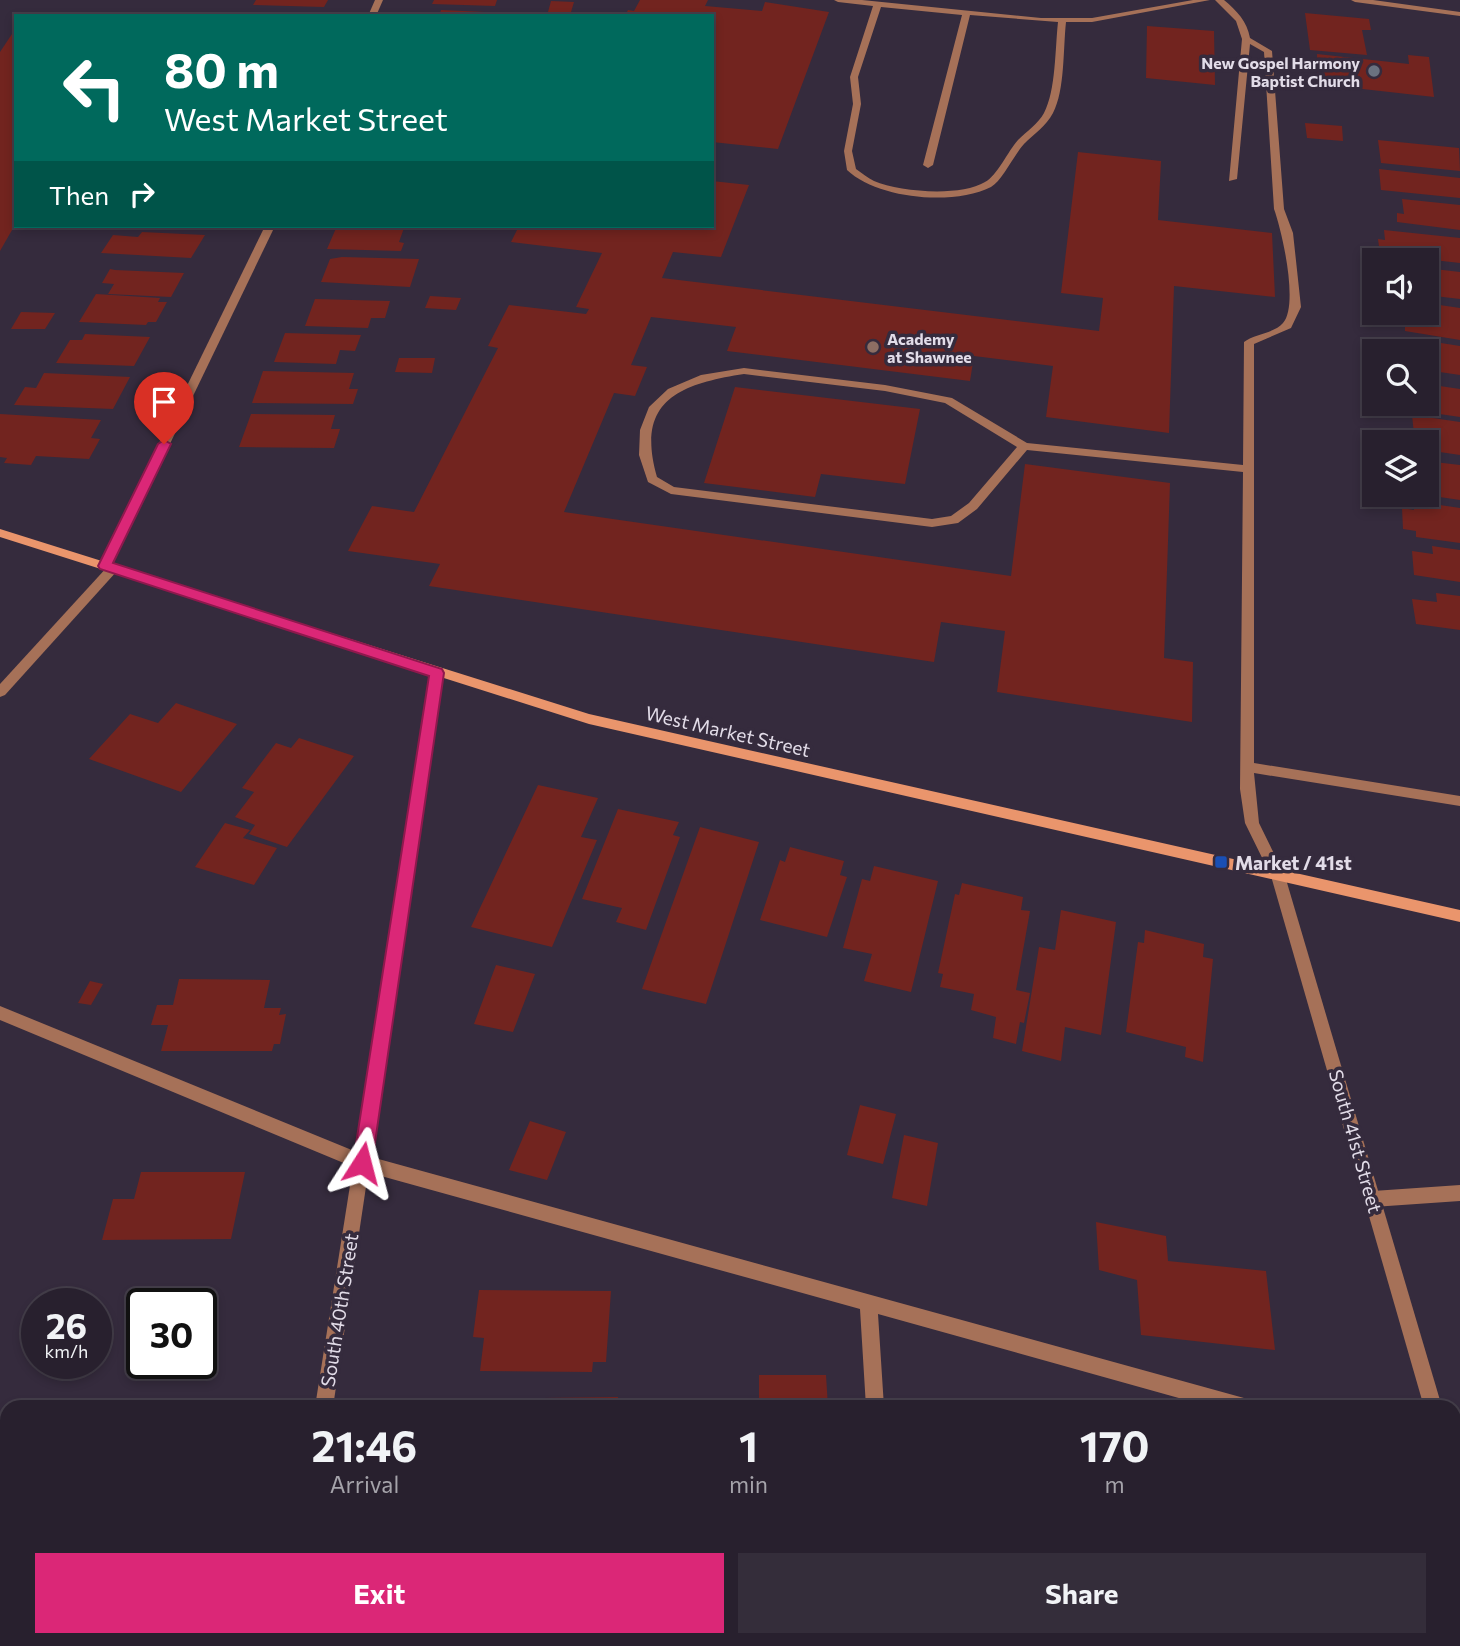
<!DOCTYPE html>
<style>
:root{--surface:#28202e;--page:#342d3a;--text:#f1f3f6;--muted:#a5a3aa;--line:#443e4a;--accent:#db2777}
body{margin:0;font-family:Commissioner,sans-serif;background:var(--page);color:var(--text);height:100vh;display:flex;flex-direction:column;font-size:26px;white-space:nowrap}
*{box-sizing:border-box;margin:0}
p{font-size:23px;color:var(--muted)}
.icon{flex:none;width:38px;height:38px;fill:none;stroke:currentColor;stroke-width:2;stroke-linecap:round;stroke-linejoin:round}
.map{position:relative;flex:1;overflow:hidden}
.drawer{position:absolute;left:0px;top:1400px;width:1461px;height:247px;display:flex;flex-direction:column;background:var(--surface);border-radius:21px 21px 0 0;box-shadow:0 4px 10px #0003,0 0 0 2px var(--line)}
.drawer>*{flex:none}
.hud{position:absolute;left:14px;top:14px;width:700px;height:214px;border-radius:0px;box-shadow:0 4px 10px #0003,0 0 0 2px var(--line);background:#00695c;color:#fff;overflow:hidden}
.fabs{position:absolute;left:1362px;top:248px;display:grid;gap:14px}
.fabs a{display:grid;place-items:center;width:77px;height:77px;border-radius:0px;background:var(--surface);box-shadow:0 4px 10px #0003,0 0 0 2px var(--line);font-size:35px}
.speed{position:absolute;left:21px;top:1288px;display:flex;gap:14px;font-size:35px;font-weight:700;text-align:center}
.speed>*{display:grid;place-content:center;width:91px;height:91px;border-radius:50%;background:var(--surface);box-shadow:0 4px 10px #0003,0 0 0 2px var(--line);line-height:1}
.speed small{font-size:18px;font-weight:400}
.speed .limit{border:4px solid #111;border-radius:10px;background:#fff;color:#111}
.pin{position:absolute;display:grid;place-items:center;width:60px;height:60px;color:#fff;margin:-72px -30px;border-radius:50% 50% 50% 0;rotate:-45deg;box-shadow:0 0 7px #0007}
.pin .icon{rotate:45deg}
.me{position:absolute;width:77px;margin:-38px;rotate:9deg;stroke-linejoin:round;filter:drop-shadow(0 0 5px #0008)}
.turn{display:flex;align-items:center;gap:24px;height:147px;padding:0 35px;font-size:32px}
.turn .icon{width:91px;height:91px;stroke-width:2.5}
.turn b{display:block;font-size:49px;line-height:60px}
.then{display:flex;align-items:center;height:66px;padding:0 35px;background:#0003;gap:14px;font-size:26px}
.eta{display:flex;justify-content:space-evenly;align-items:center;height:119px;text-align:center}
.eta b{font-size:42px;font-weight:700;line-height:49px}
.button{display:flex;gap:14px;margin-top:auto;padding:14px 35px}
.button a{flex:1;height:80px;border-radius:0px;background:var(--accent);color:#fff;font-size:28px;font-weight:700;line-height:80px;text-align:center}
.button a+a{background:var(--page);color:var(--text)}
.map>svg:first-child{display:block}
.building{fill:#72241f}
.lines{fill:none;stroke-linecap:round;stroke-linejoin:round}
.lane{fill:#a67158;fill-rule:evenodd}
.street{fill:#a67158;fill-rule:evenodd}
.secondary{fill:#ea956c;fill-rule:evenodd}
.route{fill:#db2777;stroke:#8e194d;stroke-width:2}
.worship-dot{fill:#6b7280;stroke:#352b3d;stroke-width:2.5}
.education-dot{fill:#8d6e63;stroke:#352b3d;stroke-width:2.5}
.transit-dot{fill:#1a4fb4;stroke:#352b3d;stroke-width:2.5}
.labels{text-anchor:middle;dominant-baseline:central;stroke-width:7;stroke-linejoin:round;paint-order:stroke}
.far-poi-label{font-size:16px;font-weight:bold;fill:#e2dce8;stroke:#352b3d;text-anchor:end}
.street-label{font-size:19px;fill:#e2dce8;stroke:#352b3d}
.poi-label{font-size:19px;font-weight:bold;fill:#e2dce8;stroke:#352b3d;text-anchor:start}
</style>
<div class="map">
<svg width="1460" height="1646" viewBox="0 0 1460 1646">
<rect width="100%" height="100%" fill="#352b3d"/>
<g class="building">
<polygon points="256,0 328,0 324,7 253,5"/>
<polygon points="434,0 497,0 495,6 432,4"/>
<polygon points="640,0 708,0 705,6 762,11 765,2 829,12 778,149 712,142 712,16 625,16 628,10 634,11"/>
<polygon points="551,1 574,2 571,12 548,12"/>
<polygon points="441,10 485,12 484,16 439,16"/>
<polygon points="1305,13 1369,19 1371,30 1362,30 1367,55 1310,50"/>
<polygon points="1147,26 1214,31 1215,85 1146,78"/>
<polygon points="16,28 16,223 0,251 0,52"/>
<polygon points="1317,54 1409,64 1408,55 1429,57 1434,97 1318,84"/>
<polygon points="1305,123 1342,126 1343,141 1307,138"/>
<polygon points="1378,140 1459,148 1460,171 1381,163"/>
<polygon points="1078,152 1161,161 1158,220 1272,233 1275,297 1174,286 1169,433 1046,417 1053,366 974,356 970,381 727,351 736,327 651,317 631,365 647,367 635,396 614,393 564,512 1011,576 1025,464 1170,483 1164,658 1193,662 1192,722 997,692 1005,631 941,622 934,662 429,586 440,564 348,551 372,506 414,512 498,348 488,346 509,305 586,314 589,309 576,307 602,253 511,242 519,226 712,226 712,181 749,185 721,257 673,252 662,278 1099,331 1103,298 1061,293"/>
<polygon points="1379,169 1460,178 1460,198 1381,190"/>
<polygon points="1402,199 1460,205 1460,230 1397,222 1397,213 1404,214"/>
<polygon points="337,226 404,228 399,242 404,243 401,251 327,249"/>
<polygon points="1384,230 1460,238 1460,263 1380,254 1378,239 1385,240"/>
<polygon points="142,232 205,235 191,258 101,253 113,235 138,237"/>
<polygon points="342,257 419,259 410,287 321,282 330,259"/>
<polygon points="1426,268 1460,272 1460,299 1426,295"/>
<polygon points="110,269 115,270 184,273 171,297 108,294 114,284 102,283"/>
<polygon points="96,294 160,298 158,302 167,302 156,322 148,322 146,325 79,322"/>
<polygon points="430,296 461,298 456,310 425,308"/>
<polygon points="315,299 390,301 385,318 371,318 368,328 305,326"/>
<polygon points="1426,303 1460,308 1460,340 1405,331 1405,313 1426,313"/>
<polygon points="21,312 55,313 45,329 11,329"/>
<polygon points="285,333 361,335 355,351 340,350 336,364 274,362"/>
<polygon points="85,334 150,337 134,366 56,363 70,340 82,340"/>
<polygon points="1409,338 1460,346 1460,375 1426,370 1426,352 1400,352 1400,343 1410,345"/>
<polygon points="399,358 435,358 432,373 395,372"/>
<polygon points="263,371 354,373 349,389 358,389 353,404 252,403"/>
<polygon points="44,373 130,377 113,409 14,405 25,387 36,388"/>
<polygon points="1426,384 1460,389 1460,417 1412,410 1412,404 1426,404"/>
<polygon points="735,387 920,409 905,484 821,474 815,497 704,483"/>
<polygon points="0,414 101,420 91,438 100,439 89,459 36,456 31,465 4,463 7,458 0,457"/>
<polygon points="251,414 335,415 331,429 340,429 334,448 239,447"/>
<polygon points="1412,415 1460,422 1460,455 1426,450 1426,443 1415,443"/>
<polygon points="1426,461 1460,465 1460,500 1426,495"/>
<polygon points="1413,501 1460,508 1460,543 1416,537 1416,531 1403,529 1402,508 1414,510"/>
<polygon points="1432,546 1460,550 1460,582 1414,575 1412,551 1433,554"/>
<polygon points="1436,593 1460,596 1460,630 1416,624 1412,599 1437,602"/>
<polygon points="176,703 237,724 181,792 89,759 130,714 158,723"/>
<polygon points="299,738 354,756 287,847 249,834 255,825 235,817 254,792 242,788 276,743 291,748"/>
<polygon points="538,785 598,798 581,837 597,840 552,947 471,927"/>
<polygon points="618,809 679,822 673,835 680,837 646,930 616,922 622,908 582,899"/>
<polygon points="225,823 250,830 243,838 277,848 254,885 195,867"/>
<polygon points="700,827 759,842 706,1004 642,989"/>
<polygon points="790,847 844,861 840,875 847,877 827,937 760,920 780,860 785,862"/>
<polygon points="874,866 938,881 911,992 864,981 872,954 843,948 862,879 870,881"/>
<polygon points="962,883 1023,897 1021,910 1030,911 1016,990 1030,993 1024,1023 1020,1022 1016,1044 993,1038 996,1017 971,1010 974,994 940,987 943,974 938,973 955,894 959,895"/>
<polygon points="1061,910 1116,922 1101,1035 1065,1027 1061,1061 1022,1051 1039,947 1055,950"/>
<polygon points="1145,930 1204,944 1203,957 1213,959 1203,1062 1185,1057 1186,1047 1126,1032 1138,942 1144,943"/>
<polygon points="496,965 535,974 513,1032 474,1024"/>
<polygon points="179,979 270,980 264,1008 281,1008 279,1015 286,1014 280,1044 274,1044 272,1051 161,1051 168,1025 151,1025 157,1005 173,1005"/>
<polygon points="90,981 103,984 91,1005 78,1003"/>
<polygon points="860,1105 896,1114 883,1164 847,1155"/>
<polygon points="530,1121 566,1132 547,1180 509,1170"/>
<polygon points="904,1135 938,1143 927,1206 892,1198"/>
<polygon points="141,1172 245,1172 231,1239 102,1240 113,1199 134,1199"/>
<polygon points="1096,1222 1166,1236 1168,1261 1266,1271 1275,1350 1141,1335 1137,1280 1099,1270"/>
<polygon points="479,1290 611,1291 606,1362 593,1362 592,1372 480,1371 484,1338 473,1337"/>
<polygon points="759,1375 826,1375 828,1407 759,1407"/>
<polygon points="618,1397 617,1407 456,1407 478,1404 478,1399"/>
<polygon points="0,1559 7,1559 7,1640 140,1640 138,1646 0,1646"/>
<polygon points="433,1640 592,1640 592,1646 432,1646"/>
<rect x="966" y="1640" width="68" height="6"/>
<polygon points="1168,1640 1322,1640 1323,1646 1169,1646"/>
</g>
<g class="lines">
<g class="lane">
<path d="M834,0H862L1041,18H1092L1193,0H1210L1092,22H1066C1063,49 1065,90 1053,113C1046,126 1034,134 1024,144C1014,155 1002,181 991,187C953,206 878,199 847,170L844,151L853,104L850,77L873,6L838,2ZM881,7L962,15L923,165L928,168L933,165L970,15L1058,22C1055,49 1056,90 1044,113C1038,124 1027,131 1018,140C1008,151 997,176 985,182C960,197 900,192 874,181C868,178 862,173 856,169L852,151L861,104L858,77Z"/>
<path d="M1215,0H1224C1237,11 1247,21 1250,38L1272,51L1284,209L1293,233L1301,307L1291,328L1254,344V763L1460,796V806L1254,773L1259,823L1285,876L1283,880H1273L1245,823L1240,789L1243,472L1027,450L977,509L958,523L932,527L671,494L648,482L639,455L640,430L649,407L668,389L701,375L744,368L885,385L952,398L1027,443L1243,465L1244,342C1254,334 1275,333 1283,323C1299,305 1282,231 1274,209L1264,52L1250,44L1237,179L1229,181L1242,39L1236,21ZM744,374L885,391L945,403L1017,447L969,503L951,516L932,519L674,487L657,477C635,401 679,384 744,374Z"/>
<polygon points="113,564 119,568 117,571 5,695 0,697 0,684 109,565"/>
<polygon points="0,1006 364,1155 1244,1398 1250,1401 1253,1407 1211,1407 878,1314 884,1407 866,1407 860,1309 363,1171 0,1020"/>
<polygon points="1460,1185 1460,1201 1373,1207 1367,1205 1365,1199 1367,1193 1373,1191"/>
<polygon points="1454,1455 1460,1457 1460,1475 1454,1473"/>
<rect x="883" y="1640" width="20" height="6"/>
</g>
<g class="street">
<polygon points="375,0 383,0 376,16 368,16"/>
<polygon points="1351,0 1373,0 1460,12 1460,16 1355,2"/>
<polygon points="265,226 275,226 111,566 105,570 101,569 99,566"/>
<polygon points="437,668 443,673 333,1407 315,1407 431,673"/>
<polygon points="1278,870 1283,872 1285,876 1442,1407 1424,1407 1271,876 1273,872"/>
<polygon points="1454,1469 1460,1471 1460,1508 1454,1505"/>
<polygon points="277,1640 297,1640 296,1646 276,1646"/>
</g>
<polygon class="secondary" points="0,529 589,714 1460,910 1460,922 589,724 0,537"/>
</g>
<polygon class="route" points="164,440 171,444 113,563 442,669 444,673 372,1163 369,1169 362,1172 356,1169 353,1163 429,676 100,569 98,566 158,444"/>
<circle class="worship-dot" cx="1374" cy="71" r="7"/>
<circle class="education-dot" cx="873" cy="347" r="7"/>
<rect class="transit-dot" x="1214" y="855" width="14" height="14" rx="3.5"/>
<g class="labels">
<g class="far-poi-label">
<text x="1360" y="62">New Gospel Harmony<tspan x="1360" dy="18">Baptist Church</tspan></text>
<text x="887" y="338" text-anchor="start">Academy<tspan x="887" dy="18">at Shawnee</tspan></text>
</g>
<g class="street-label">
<text transform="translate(728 731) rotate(13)">West Market Street</text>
<text transform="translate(1356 1141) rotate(74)">South 41st Street</text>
<text transform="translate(339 1310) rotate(-81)">South 40th Street</text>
</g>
<g class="poi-label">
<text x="1235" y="862">Market / 41st</text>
</g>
</g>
</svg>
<div class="fabs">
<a><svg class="icon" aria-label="sound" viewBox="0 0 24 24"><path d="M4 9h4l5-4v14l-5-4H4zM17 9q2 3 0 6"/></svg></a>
<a><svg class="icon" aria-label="search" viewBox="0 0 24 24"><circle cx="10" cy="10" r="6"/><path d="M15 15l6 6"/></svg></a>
<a><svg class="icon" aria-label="layers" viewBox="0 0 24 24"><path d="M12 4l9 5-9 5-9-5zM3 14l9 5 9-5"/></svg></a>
</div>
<div class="speed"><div>26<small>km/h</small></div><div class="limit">30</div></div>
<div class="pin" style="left:164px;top:444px;background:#d93025"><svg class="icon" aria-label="arrive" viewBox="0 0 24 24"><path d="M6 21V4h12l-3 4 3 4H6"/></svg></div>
<svg class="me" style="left:362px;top:1163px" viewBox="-20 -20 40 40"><path d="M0-17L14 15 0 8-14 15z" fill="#db2777" stroke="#fff" stroke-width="4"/></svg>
<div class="hud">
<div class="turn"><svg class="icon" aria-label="left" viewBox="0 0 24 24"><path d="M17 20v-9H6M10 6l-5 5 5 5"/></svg><div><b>80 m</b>West Market Street</div></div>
<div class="then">Then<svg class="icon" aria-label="right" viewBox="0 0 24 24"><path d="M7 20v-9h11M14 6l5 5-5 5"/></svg></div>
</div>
<section class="drawer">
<div class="eta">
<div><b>21:46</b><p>Arrival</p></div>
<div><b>1</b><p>min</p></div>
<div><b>170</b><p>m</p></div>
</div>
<div class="button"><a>Exit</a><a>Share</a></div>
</section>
</div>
